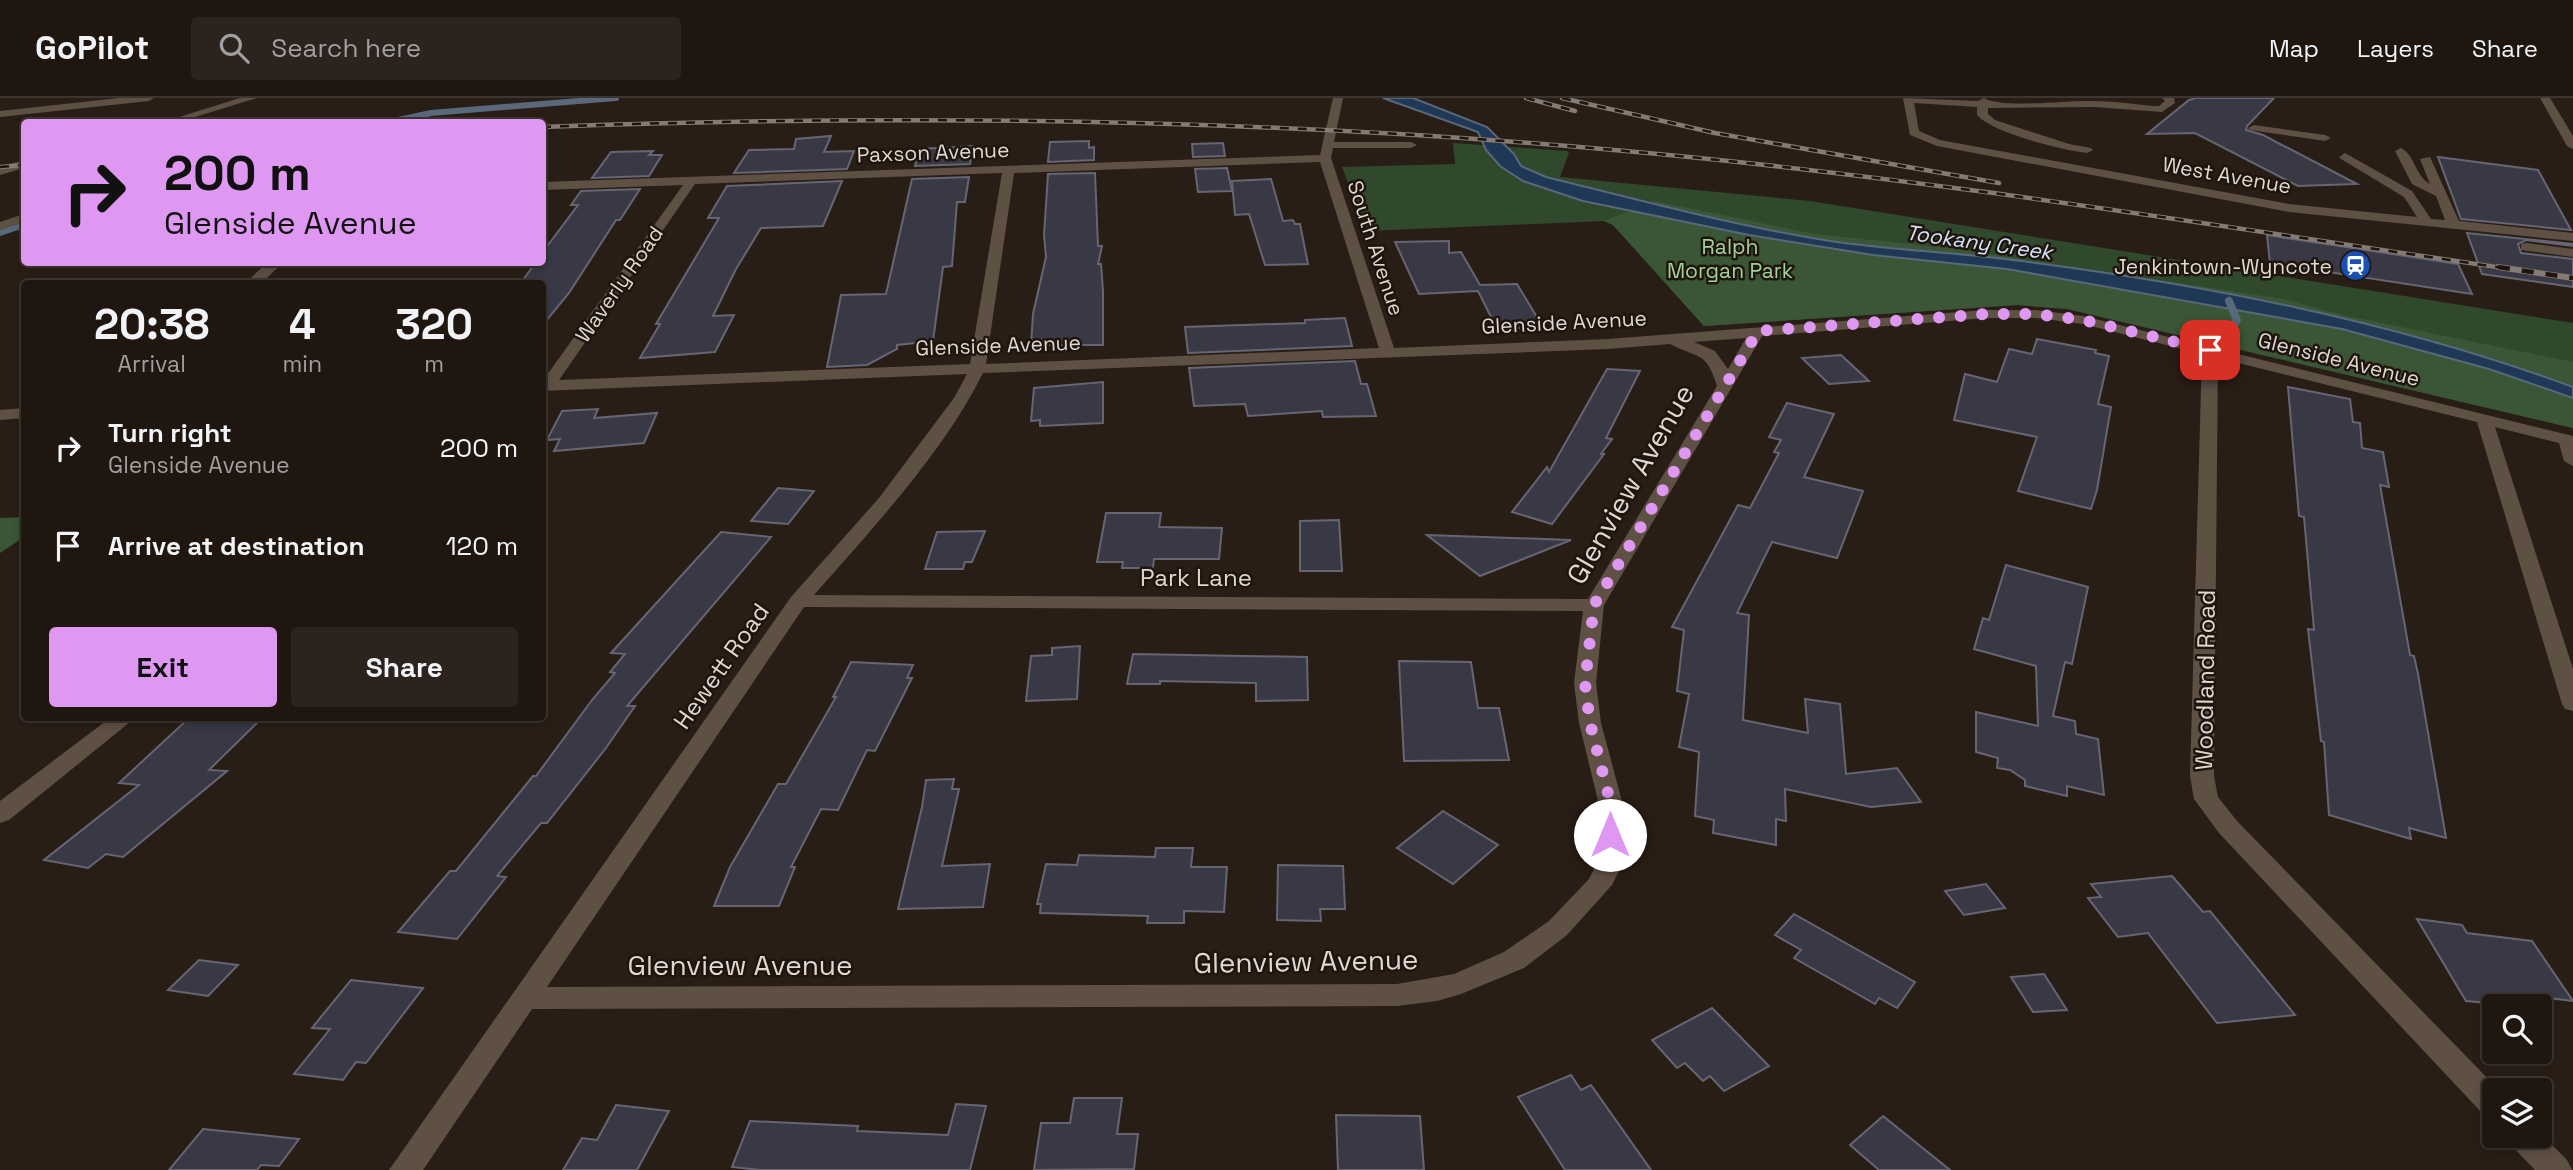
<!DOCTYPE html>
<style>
:root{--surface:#1f1610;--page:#2c231e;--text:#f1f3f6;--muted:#a19f9f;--line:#3c3530;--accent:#de98f2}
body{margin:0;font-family:"Space Grotesk",sans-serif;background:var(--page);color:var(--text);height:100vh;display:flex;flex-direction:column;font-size:26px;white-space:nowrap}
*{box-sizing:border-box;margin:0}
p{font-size:23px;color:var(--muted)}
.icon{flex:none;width:38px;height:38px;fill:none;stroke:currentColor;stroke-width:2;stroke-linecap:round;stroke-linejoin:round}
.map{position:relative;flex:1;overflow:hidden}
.panel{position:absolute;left:21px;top:182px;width:525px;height:441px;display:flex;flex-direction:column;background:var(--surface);border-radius:7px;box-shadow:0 4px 10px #0003,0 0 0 2px var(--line)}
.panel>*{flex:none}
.guide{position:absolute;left:21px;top:21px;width:525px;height:147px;border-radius:7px;box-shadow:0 4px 10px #0003,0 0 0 2px var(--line);background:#de98f2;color:#111;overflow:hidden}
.tools{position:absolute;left:2482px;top:896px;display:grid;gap:14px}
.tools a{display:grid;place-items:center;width:70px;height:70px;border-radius:7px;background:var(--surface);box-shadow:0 4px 10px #0003,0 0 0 2px var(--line);font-size:35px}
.pin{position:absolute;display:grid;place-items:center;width:60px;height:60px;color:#fff;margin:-30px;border-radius:14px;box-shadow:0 4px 10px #0006}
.me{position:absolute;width:77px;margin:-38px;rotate:0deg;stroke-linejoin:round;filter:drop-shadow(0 0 5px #0008)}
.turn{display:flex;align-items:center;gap:24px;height:147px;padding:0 28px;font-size:32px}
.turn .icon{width:91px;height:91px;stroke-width:2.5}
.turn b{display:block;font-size:49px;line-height:60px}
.eta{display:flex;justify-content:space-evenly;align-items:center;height:119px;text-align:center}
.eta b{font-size:42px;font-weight:700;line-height:49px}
.cta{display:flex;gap:14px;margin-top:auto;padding:14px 28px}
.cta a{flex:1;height:80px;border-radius:7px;background:var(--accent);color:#111;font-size:28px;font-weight:700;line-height:80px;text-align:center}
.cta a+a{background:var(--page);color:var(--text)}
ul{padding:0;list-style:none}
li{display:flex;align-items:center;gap:21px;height:98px;padding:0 28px}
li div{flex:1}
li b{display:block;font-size:26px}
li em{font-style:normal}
header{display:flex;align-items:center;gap:42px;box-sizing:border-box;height:98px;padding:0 35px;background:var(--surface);border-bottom:2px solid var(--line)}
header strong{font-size:33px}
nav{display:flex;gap:38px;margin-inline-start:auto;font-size:24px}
.search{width:490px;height:63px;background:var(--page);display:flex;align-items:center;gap:18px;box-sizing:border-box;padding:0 24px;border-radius:7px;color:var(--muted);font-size:26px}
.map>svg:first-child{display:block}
.green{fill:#30482c}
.forest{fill:#3a5636}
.water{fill:#1f3855;stroke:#59687a;stroke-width:2}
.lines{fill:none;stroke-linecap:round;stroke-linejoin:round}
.stream-far1{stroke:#59687a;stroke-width:6}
.stream{stroke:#59687a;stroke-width:8}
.building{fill:#393946;stroke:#656573;stroke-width:2}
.minor{fill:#5f5044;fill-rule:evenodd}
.rail-far1-casing{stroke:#847b74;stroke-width:4.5}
.rail-casing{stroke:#847b74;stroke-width:6}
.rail-far1{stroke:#1f150d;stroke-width:2.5;stroke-dasharray:9;stroke-linecap:butt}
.rail{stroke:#1f150d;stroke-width:4.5;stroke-dasharray:12;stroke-linecap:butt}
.route{stroke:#de98f2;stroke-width:12;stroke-dasharray:0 21.6}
.labels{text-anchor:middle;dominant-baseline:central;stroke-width:5;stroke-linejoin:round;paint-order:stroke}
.far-street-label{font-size:21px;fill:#dfd8d2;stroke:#1f150d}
.far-water-label{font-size:21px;font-style:italic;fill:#d1e3fa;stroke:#1f150d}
.far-park-label{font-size:21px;fill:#a2d29a;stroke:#1f150d}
.far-poi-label{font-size:21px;fill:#dfd8d2;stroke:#1f150d;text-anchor:end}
.street-label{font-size:24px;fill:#dfd8d2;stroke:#1f150d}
.near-street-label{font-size:28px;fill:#dfd8d2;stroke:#1f150d}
</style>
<header>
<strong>GoPilot</strong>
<div class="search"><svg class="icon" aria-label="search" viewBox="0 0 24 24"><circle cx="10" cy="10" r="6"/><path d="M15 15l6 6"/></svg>Search here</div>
<nav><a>Map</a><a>Layers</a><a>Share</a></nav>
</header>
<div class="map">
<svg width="2573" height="1072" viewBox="0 0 2573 1072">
<rect width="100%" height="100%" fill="#291e16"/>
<polygon class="green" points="1453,45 1567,53 1569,55 1560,79 1810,103 2573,225 2573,330 2067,211 2017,207 1704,228 1613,127 1604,123 1367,133 1342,69 1455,66"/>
<g class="forest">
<polygon points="1654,103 1815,136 1958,151 2283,201 2343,217 2573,264 2573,330 2067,211 2017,207 1704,228 1613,127 1604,123"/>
<polygon points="24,419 24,439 0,455 0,420"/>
</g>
<path class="water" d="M1383,0H1413L1487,29L1514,56L1521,68L1546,79C1640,102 1734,128 1830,143C1890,152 1952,154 2013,162C2203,186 2394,223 2573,289V300L2489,271L2342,231L2007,171L1873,157L1749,137L1583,103L1523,83L1500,68L1486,52L1478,34Z"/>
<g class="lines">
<g class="stream-far1">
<polyline points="389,24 431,15 616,0"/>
<polyline points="0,135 24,127"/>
</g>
<polyline class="stream" points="2223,244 2237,222 2229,203"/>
</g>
<g class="building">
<polygon points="2196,0 2274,0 2247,28 2246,32 2263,37 2357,86 2298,88 2195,35 2147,36 2189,2"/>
<polygon points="831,38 824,54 854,53 847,71 734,75 749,52 794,51 796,41"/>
<polygon points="1089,43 1089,50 1094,49 1094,62 1048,64 1050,44"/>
<polygon points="1223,45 1225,58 1193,59 1192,46"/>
<polygon points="973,48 970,66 915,68 919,51"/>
<polygon points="653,53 649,57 662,57 649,78 592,80 611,54"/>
<polygon points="2438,59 2538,72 2571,132 2461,121"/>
<polygon points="1227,70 1232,93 1198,94 1195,71"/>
<polygon points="1095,75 1098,148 1102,148 1098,166 1101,166 1103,193 1103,247 1031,247 1033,216 1046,159 1044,137 1048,76"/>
<polygon points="969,79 965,104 957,104 952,168 943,169 933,243 897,247 897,251 867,267 827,269 841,197 886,196 912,81"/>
<polygon points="1271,81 1283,123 1293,122 1295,126 1300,126 1308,166 1265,167 1249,116 1235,117 1232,83"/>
<polygon points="842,83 823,128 761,130 736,171 713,218 734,217 715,254 640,260 660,226 656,226 719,120 708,120 727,88"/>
<polygon points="640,91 620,122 616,122 569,195 542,228 542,186 520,186 536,164 542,164 542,155 578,107 571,107 581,93"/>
<polygon points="2467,135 2573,146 2573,148 2526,142 2518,146 2521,155 2573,161 2573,189 2482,176"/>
<polygon points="2267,137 2458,166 2472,196 2270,165"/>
<polygon points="1449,143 1449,155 1461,154 1480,187 1517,186 1543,229 1497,231 1478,193 1419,196 1395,144"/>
<polygon points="1345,220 1352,248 1188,255 1185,229 1305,225 1305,222"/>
<polygon points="2037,241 2096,252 2095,255 2109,258 2098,306 2111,309 2097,392 2091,411 2018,393 2037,339 1954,322 1965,276 1997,284 2009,251 2032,256"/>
<polygon points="1841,257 1869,283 1829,286 1802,260"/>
<polygon points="1355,263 1361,286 1367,286 1376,318 1323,319 1322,313 1248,318 1245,306 1194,308 1189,270"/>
<polygon points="1607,271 1640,273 1606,340 1612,341 1601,356 1604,356 1552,426 1512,414 1547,369 1549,374"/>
<polygon points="1103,284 1103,325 1040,328 1040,322 1031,323 1034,290"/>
<polygon points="2288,289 2350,301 2353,324 2360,325 2362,350 2383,354 2389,389 2380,387 2410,557 2414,558 2418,576 2446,740 2409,730 2411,741 2329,717 2324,644 2321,643 2308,531 2314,532 2304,419 2299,418"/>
<polygon points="1787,305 1834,316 1804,379 1863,393 1837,460 1772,444 1737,515 1749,517 1743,622 1808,635 1805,601 1840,606 1846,676 1897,670 1921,704 1871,709 1785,691 1786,723 1776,721 1776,747 1713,735 1714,722 1695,718 1699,654 1679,649 1689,596 1677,593 1684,532 1672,529 1738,407 1750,410 1779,355 1774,354 1781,342 1769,339"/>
<polygon points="598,311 594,320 657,315 644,345 554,353 560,341 547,342 562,313"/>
<polygon points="778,390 814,393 788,426 751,423"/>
<polygon points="1106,415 1161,415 1159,429 1222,430 1219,461 1154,461 1153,470 1122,470 1123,464 1097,464"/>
<polygon points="1339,422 1342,473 1300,473 1300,423"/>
<polygon points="985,433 972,464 965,464 963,471 925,471 937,434"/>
<polygon points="721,434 771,439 627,608 635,608 606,650 547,725 541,725 497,778 506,779 457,841 398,834 450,773 456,773 533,678 536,678 592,602 615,575 610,574 625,556 611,555"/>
<polygon points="1427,437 1571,442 1480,478"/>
<polygon points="2006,467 2088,489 2072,566 2065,564 2053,618 2075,623 2076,636 2098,641 2104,697 2067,688 2067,698 2025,688 2025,682 2010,672 1997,670 1998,660 1976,654 1976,614 2038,628 2036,568 1974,551 1983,520 1989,522"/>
<polygon points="1080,548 1077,601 1026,603 1031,558 1052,557 1052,550"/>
<polygon points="1133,556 1307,559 1308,602 1256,603 1256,585 1160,583 1160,586 1127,586"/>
<polygon points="1399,563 1471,564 1478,610 1499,610 1509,662 1404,663"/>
<polygon points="851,564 913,567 907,580 912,580 875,653 867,652 838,712 821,711 791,769 795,769 779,808 714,808 730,769 778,686 786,686 836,599 833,599"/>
<polygon points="189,620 262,620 209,672 227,673 123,759 106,756 88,770 44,762 139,687 119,685"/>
<polygon points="954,681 952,691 959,691 942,768 990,766 983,809 898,811 922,709 926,682"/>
<polygon points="1443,713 1498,747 1453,786 1397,750"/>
<polygon points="1156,750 1193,750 1191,769 1227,769 1224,814 1184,813 1184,825 1147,825 1148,818 1040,815 1041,806 1037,806 1046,766 1077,767 1079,757 1155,759"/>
<polygon points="1278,767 1343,768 1345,811 1320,811 1321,823 1277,822"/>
<polygon points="2172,778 2203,814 2210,813 2295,917 2217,925 2148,835 2118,839 2088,800 2101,799 2091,786"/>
<polygon points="1986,786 2005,810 1964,817 1945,793"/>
<polygon points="1794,816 1915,884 1897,910 1879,900 1875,906 1794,860 1801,852 1775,837"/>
<polygon points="2417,821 2462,827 2467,835 2532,843 2573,903 2517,896 2525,908 2466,903"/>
<polygon points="199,862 238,867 208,898 168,892"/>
<polygon points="2044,876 2067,912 2033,914 2011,879"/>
<polygon points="351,882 423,890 366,965 356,964 343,982 294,976 330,931 312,930"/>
<polygon points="1712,910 1769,968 1724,993 1710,978 1703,983 1685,965 1677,970 1652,942"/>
<polygon points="1571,977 1581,992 1591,987 1651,1072 1565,1072 1518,999"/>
<polygon points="1074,1000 1122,1000 1117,1036 1138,1036 1134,1071 1034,1072 1041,1025 1070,1025"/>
<polygon points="956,1006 986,1008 970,1072 760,1072 732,1069 750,1023 858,1028 857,1033 948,1037"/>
<polygon points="616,1007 669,1013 637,1072 563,1072 582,1040 597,1042"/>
<polygon points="1336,1017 1420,1018 1424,1072 1338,1072"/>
<polygon points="1883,1018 1950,1072 1879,1072 1850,1047"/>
<polygon points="203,1031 299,1041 279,1068 261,1067 257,1072 169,1072"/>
</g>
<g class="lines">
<g class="minor">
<polygon points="119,0 154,0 149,3 0,19 0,13"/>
<polygon points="240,0 257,0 179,24 163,24"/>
<path d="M1333,0H1343L1334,44H1411L1417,47L1411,50H1333L1331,60L1394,250L1608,241L1986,212H2036L2083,218L2573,338V368L2564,363L2559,345L2495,329L2573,571V613L2565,611L2562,606L2477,324L2218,260L2214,678L2218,699L2237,723L2499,992H2494V1020L2483,1016L2219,735L2194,701L2190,678L2202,256L2083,226L2036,220H1986L1762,238L1604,507L1596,585L1601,625L1623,707L1620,771L1612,787L1567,837L1524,870L1461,896L1437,903L1397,908L532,911L423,1072H389L791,499L879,400L954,300L967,276L542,293V278L547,277L683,87L542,92V84L1320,57ZM1320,64L1379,250L986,266L1014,75ZM1002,75L970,266L559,282L695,86ZM1746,240L1728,271L1715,253L1694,244ZM1670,246C1698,261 1706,252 1717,288L1588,501L814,497C872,431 944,354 983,275L1608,251ZM804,509L1583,513L1574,585L1579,625L1599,707L1594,771L1589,781L1549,823L1504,854L1454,876L1397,886L547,889Z"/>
<path d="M1903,0L1978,3L1984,0C2001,11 2068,2 2092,3C2113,3 2133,6 2153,8H2159L2165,3L2162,0H2174L2175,5L2162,14L2094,9L1988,10V16L1995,22L2069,46L2091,50L2093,52L2087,55C2061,52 1993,35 1977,17V9L1914,5L1919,33L1940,42L2289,106L2417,119L2404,99L2341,61L2339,59L2345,55L2412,93L2431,121L2445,122L2436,98L2412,86L2395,53L2401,50C2415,57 2415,78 2430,86L2420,61L2430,59L2459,123L2573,135V143L2289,114L1937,48L1910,37Z"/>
<polygon points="2540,0 2550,0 2573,38 2573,51 2567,48"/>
<polygon points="2254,27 2325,37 2331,40 2325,43 2250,32 2248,30"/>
<polygon points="24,62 24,70 0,77 0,69"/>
<polygon points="24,116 24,124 0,132 0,124"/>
<polygon points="2526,145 2573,151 2573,159 2521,152 2521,146"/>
<polygon points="268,164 284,164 260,186 244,186"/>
<polygon points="24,310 24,320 0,322 0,312"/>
<polygon points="110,620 135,620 9,722 0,725 0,703"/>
<polygon points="2539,1034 2567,1062 2572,1072 2535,1072 2512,1048 2508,1038 2539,1038"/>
</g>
<defs>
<g id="rail-far1">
<polyline points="1526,0 1575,13"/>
<polyline points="1562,0 1715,35 1999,85"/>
<path d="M542,29C900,16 1257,20 1614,52C1914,78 2212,127 2510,171"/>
<polyline points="0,69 24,67"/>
</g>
<polyline id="rail" points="2498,169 2573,180"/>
</defs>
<use href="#rail-far1" class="rail-far1-casing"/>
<use href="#rail" class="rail-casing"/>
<use href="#rail-far1" class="rail-far1"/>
<use href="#rail" class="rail"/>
</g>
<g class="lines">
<polyline class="route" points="1610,737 1611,707 1590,625 1585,585 1594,507 1758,233 1986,216 2036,216 2083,222 2210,252"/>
</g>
<defs>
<symbol id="station-disc" viewBox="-11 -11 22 22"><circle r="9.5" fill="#1a4fb4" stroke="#1f150d"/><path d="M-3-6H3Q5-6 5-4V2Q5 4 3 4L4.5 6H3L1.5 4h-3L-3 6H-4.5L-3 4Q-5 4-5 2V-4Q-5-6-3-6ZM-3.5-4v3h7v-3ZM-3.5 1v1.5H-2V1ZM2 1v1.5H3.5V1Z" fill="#fff"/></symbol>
</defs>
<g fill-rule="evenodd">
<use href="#station-disc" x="2338" y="150" width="35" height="35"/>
</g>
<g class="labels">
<g class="far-street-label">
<text transform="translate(933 54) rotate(-2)">Paxson Avenue</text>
<text transform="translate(2227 77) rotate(10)">West Avenue</text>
<text transform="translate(1376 150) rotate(72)">South Avenue</text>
<text transform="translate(619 186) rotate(-55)">Waverly Road</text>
<text transform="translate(1564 224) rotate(-3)">Glenside Avenue</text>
<text transform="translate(998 247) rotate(-2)">Glenside Avenue</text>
<text transform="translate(2339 261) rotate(14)">Glenside Avenue</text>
</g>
<g class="far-water-label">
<text transform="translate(1979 144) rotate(8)">Tookany Creek</text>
</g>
<g class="far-park-label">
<text x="1730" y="148">Ralph<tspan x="1730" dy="24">Morgan Park</tspan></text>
</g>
<g class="far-poi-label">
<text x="2332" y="168">Jenkintown-Wyncote</text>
</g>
<g class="street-label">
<text x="1196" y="479">Park Lane</text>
<text transform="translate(721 568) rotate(-55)">Hewett Road</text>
<text transform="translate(2205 582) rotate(-89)">Woodland Road</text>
</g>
<g class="near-street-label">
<text transform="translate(1630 386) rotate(-60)">Glenview Avenue</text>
<text transform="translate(1306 863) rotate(-1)">Glenview Avenue</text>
<text x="740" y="867">Glenview Avenue</text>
</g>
</g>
</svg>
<div class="tools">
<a><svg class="icon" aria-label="search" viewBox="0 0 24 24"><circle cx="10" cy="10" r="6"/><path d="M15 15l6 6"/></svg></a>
<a><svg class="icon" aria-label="layers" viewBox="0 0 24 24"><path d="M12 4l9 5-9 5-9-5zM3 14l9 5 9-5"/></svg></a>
</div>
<div class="pin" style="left:2210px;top:252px;background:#d93025"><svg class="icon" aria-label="arrive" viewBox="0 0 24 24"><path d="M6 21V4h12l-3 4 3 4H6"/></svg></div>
<svg class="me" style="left:1610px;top:737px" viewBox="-20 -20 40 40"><circle r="19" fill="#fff"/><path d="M0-13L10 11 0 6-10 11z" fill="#de98f2"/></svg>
<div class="guide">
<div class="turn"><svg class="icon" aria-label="right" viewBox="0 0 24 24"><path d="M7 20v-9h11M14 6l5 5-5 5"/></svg><div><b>200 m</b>Glenside Avenue</div></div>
</div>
<section class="panel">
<div class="eta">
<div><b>20:38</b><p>Arrival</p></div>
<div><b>4</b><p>min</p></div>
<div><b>320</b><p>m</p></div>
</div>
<ul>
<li><svg class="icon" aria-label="right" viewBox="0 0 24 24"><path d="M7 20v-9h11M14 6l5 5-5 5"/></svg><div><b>Turn right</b><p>Glenside Avenue</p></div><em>200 m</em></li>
<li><svg class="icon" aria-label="arrive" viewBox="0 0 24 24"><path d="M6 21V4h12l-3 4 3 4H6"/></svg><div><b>Arrive at destination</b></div><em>120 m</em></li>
</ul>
<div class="cta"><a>Exit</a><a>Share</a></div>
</section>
</div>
